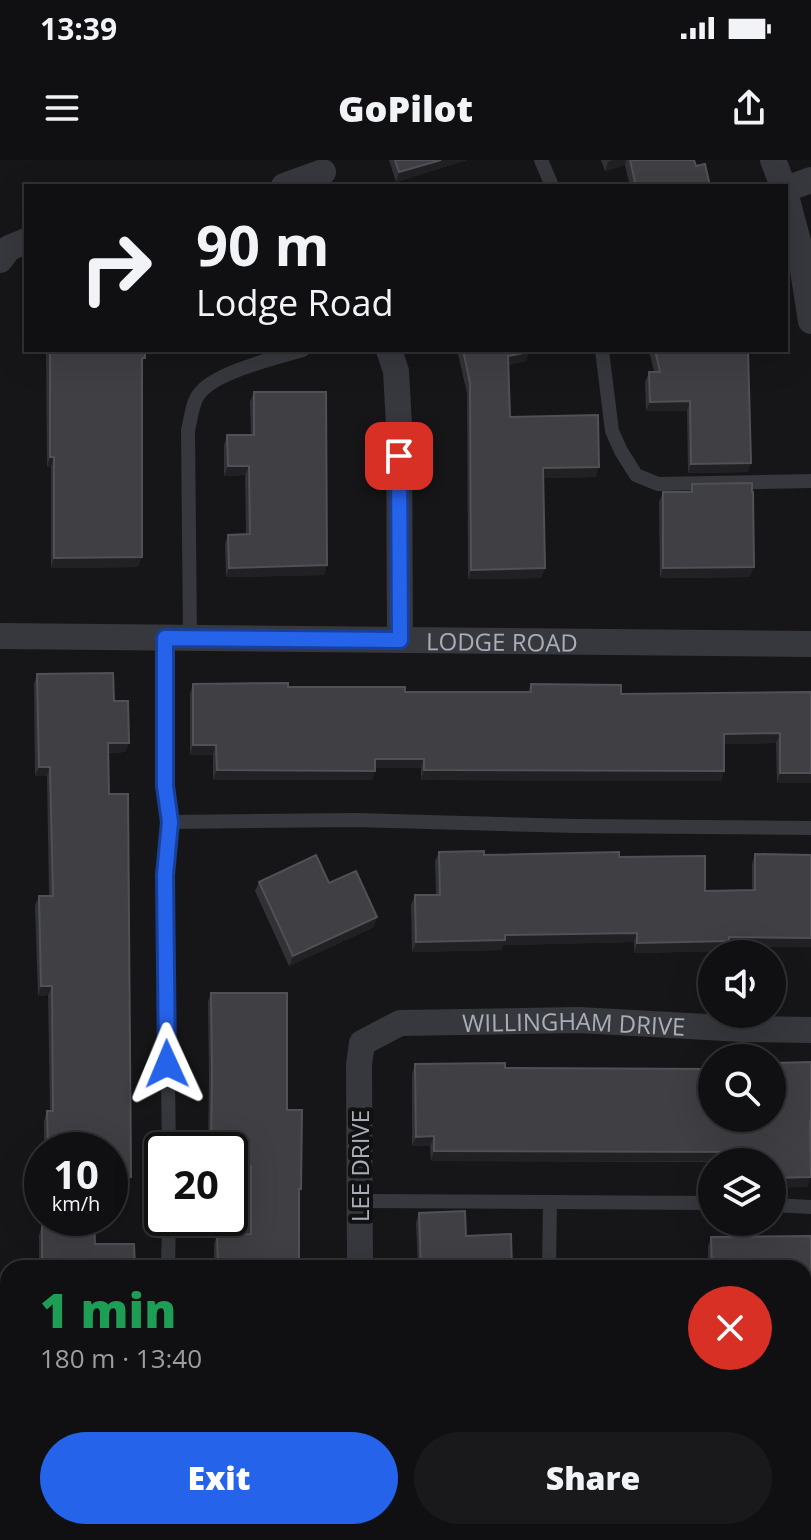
<!DOCTYPE html>
<meta charset="utf-8">
<style>
:root{--surface:#101012;--page:#19191b;--text:#f1f3f6;--muted:#9c9d9f;--line:#303032;--accent:#2563eb}
body{margin:0;font-family:"Open Sans",sans-serif;background:var(--page);color:var(--text);height:100vh;display:flex;flex-direction:column;font-size:30px;white-space:nowrap}
*{box-sizing:border-box;margin:0}
p{font-size:26px;color:var(--muted)}
.icon{flex:none;width:44px;height:44px;fill:none;stroke:currentColor;stroke-width:2;stroke-linecap:round;stroke-linejoin:round}
.map{position:relative;flex:1;overflow:hidden}
.details{position:absolute;left:0px;top:1100px;width:812px;height:280px;display:flex;flex-direction:column;background:var(--surface);border-radius:24px 24px 0 0;box-shadow:0 8px 32px #0002,0 0 0 2px var(--line)}
.details>*{flex:none}
.guide{position:absolute;left:24px;top:24px;width:764px;height:168px;border-radius:0px;box-shadow:0 8px 32px #0002,0 0 0 2px var(--line);background:#101012;color:var(--text);overflow:hidden}
.fabs{position:absolute;left:698px;top:780px;display:grid;gap:16px}
.fabs a{display:grid;place-items:center;width:88px;height:88px;border-radius:50%;background:var(--surface);box-shadow:0 8px 32px #0002,0 0 0 2px var(--line);font-size:40px}
.speed{position:absolute;left:24px;top:972px;display:flex;gap:16px;font-size:40px;font-weight:700;text-align:center}
.speed>*{display:grid;place-content:center;width:104px;height:104px;border-radius:50%;background:var(--surface);box-shadow:0 8px 32px #0002,0 0 0 2px var(--line);line-height:1}
.speed small{font-size:20px;font-weight:400}
.speed .limit{border:4px solid #111;border-radius:12px;background:#fff;color:#111}
.pin{position:absolute;display:grid;place-items:center;width:68px;height:68px;color:#fff;margin:-34px;border-radius:16px;box-shadow:0 4px 12px #0006}
.me{position:absolute;width:88px;margin:-44px;rotate:359deg;stroke-linejoin:round;filter:drop-shadow(0 0 6px #0008)}
.turn{display:flex;align-items:center;gap:28px;height:168px;padding:0 40px;font-size:36px}
.turn .icon{width:104px;height:104px;stroke-width:2.5}
.turn b{display:block;font-size:56px;line-height:68px}
.round{display:grid;place-items:center;flex:none;width:84px;height:84px;border-radius:42px;background:var(--page)}
.head{display:flex;align-items:center;justify-content:space-between;height:136px;padding:0 40px}
h1{font-size:48px;font-weight:800;line-height:60px;color:#1e9e55}
.cta{display:flex;gap:16px;margin-top:auto;padding:16px 40px}
.cta a{flex:1;height:92px;border-radius:48px;background:var(--accent);color:#fff;font-size:32px;font-weight:800;line-height:92px;text-align:center}
.cta a+a{background:var(--page);color:var(--text)}
.status{display:flex;justify-content:space-between;align-items:center;height:56px;padding:0 40px;background:var(--surface);direction:ltr}
.status svg{height:22px;fill:currentColor}
header{display:flex;justify-content:space-between;align-items:center;height:104px;padding:0 40px;background:var(--surface);font-size:36px;font-weight:800}
.map>svg:first-child{display:block}
.lines{fill:none;stroke-linecap:round;stroke-linejoin:round}
.lane{stroke:#37383d;stroke-width:14}
.street{stroke:#37383d;stroke-width:26}
.wall{fill:#323236}
.shaded-wall{fill:#212124}
.building{fill:#3f3f44;stroke:#4f5156;stroke-width:2}
.route-casing{stroke:#184099;stroke-width:20}
.route{stroke:#2563eb;stroke-width:14}
.labels{text-anchor:middle;dominant-baseline:central;stroke-width:8;stroke-linejoin:round;paint-order:stroke}
.street-label{font-size:24px;fill:#a8adb8;stroke:#111113}
</style>
<div class="status"><b>13:39</b><svg viewBox="0 0 49 12"><path d="M0 12V9h3v3zM5 12V6h3v6zM10 12V3h3v9zM15 12V0h3v12zM26 1h20v11H26zM47 4h2v5h-2z"/></svg></div>
<header><svg class="icon" aria-label="menu" viewBox="0 0 24 24"><path d="M4 6h16M4 12h16M4 18h16"/></svg>GoPilot<svg class="icon" aria-label="share" viewBox="0 0 24 24"><path d="M12 15V3M7 8l5-5 5 5M5 13v7h14v-7"/></svg></header>
<div class="map">
<svg width="811" height="1380" viewBox="0 0 811 1380">
<rect width="100%" height="100%" fill="#161618"/>
<g class="lines">
<g class="lane">
<polyline points="541,0 552,26"/>
<polyline points="602,190 612,271 621,291 636,315 658,324 811,321"/>
<polyline points="165,478 165,626 170,662"/>
<path d="M190,478L188,270C191,259 192,243 199,234C215,212 276,198 303,190"/>
<polyline points="169,990 165,715 170,662 355,660 577,666 811,668"/>
<polyline points="359,1041 712,1043"/>
<polyline points="772,1045 811,1047"/>
<polyline points="168,1108 169,1058"/>
<polyline points="549,1108 550,1042"/>
<polyline points="548,1372 548,1380"/>
<polyline points="172,1380 173,1372"/>
</g>
<g class="street">
<polyline points="773,0 783,26"/>
<polyline points="284,26 323,12"/>
<polyline points="786,29 811,20"/>
<polyline points="786,36 799,85 811,161"/>
<polyline points="0,100 9,88 26,81"/>
<polyline points="389,190 396,211 399,265 400,480"/>
<path id="s1" d="M0,476L811,484"/>
<path id="s2" d="M360,1108L359,905L362,883L400,863L579,860L743,869L811,870"/>
<polyline points="804,1238 811,1238"/>
<polyline points="361,1372 361,1380"/>
<polyline points="739,1372 740,1380"/>
</g>
</g>
<g class="wall">
<polygon points="389,0 467,0 396,22"/>
<polygon points="601,0 694,0 696,6 710,26 630,26 625,5 605,11"/>
<polygon points="46,190 145,190 142,208 138,407 51,408 51,307 47,307"/>
<polygon points="457,190 529,190 526,201 509,205 510,257 596,317 543,318 545,408 541,418 468,419 467,233"/>
<polygon points="649,190 748,190 748,312 688,313 687,251 646,251 645,222 649,212 654,212"/>
<polygon points="254,232 327,405 324,415 226,417 225,384 228,375 246,374 245,315 224,316 224,285 227,275 251,275 250,242"/>
<polygon points="692,324 750,417 660,418 659,342 663,332 689,332"/>
<polygon points="37,514 114,541 129,583 125,592 108,593 109,634 127,1026 110,1027 110,990 44,990 44,961 47,951 50,951 48,835 38,836 35,746 39,736 49,736 47,616 35,616 34,524"/>
<polygon points="193,524 405,532 528,532 531,524 621,534 811,532 811,623 777,623 776,583 724,584 724,611 721,621 421,620 421,608 375,608 372,620 213,620 213,595 190,595 190,534"/>
<polygon points="439,692 484,695 619,697 705,731 752,730 752,704 755,694 811,695 811,787 727,787 725,791 634,793 634,782 503,785 501,790 412,792 411,745 415,735 436,735 435,701"/>
<polygon points="259,722 329,723 374,767 289,806 255,731"/>
<polygon points="211,833 287,950 299,1033 299,1108 214,1108 214,1084 217,1075 247,1074 247,1016 230,1015 230,990 208,990 209,920 208,842"/>
<polygon points="811,902 811,971 807,1027 772,1002 431,1001 430,986 412,986 412,914 415,904 505,908 712,958"/>
<polygon points="419,1053 466,1076 512,1108 418,1108 416,1063"/>
<polygon points="45,1058 94,1058 95,1084 135,1108 39,1108 39,1075 42,1065 46,1065"/>
<polygon points="711,1077 804,1108 708,1108 708,1087"/>
<polygon points="806,1284 811,1380 801,1378 801,1372 804,1372 804,1288"/>
<polygon points="43,1372 115,1372 115,1380 49,1380 48,1373 43,1373"/>
<polygon points="212,1372 298,1372 298,1380 213,1380"/>
<rect x="432" y="1372" width="82" height="8"/>
<rect x="613" y="1372" width="72" height="8"/>
</g>
<g class="shaded-wall">
<polygon points="441,0 467,0 396,22 399,12"/>
<polygon points="613,0 626,0 625,5 605,11 608,2"/>
<polygon points="529,192 526,201 505,206 508,196"/>
<polygon points="690,241 687,251 646,251 650,242"/>
<polygon points="50,297 54,297 51,307 47,307"/>
<polygon points="751,303 748,312 688,313 691,304"/>
<polygon points="228,306 249,306 245,315 224,316"/>
<polygon points="599,307 596,317 540,318 543,308"/>
<polygon points="142,397 138,407 51,408 54,398"/>
<polygon points="327,405 324,415 226,417 229,408"/>
<polygon points="754,407 750,417 660,418 663,408"/>
<polygon points="545,408 541,418 468,419 471,410"/>
<polygon points="780,573 776,583 721,584 724,574"/>
<polygon points="108,583 129,583 125,592 104,593"/>
<polygon points="193,585 216,585 213,595 190,595"/>
<polygon points="375,599 424,599 421,608 372,608"/>
<polygon points="39,607 50,607 47,616 35,616"/>
<polygon points="217,610 375,611 372,620 213,620"/>
<polygon points="424,610 724,611 721,621 421,620"/>
<polygon points="780,613 811,613 811,623 777,623"/>
<polygon points="377,757 374,767 289,806 293,796"/>
<polygon points="637,773 634,782 503,785 501,790 412,792 416,782 505,775"/>
<polygon points="729,777 811,778 811,787 727,787 725,791 634,793 637,783"/>
<polygon points="41,826 52,826 48,835 38,836"/>
<polygon points="434,976 430,986 412,986 416,977"/>
<polygon points="434,991 759,992 756,1001 431,1001"/>
<polygon points="230,1006 251,1006 247,1016 230,1015"/>
<polygon points="110,1017 131,1017 127,1026 110,1027"/>
<polygon points="811,1017 807,1027 772,1028 772,1018"/>
<polygon points="811,1149 811,1159 804,1159 804,1150"/>
<polygon points="804,1369 810,1369 806,1379 801,1378"/>
</g>
<g class="building">
<polygon points="395,0 441,0 399,12"/>
<polygon points="630,0 694,0 696,6 705,4 710,26 636,26"/>
<polygon points="50,190 145,190 145,198 142,198 142,397 54,398 54,297 50,297"/>
<polygon points="463,190 529,190 529,192 508,196 510,257 598,255 599,307 543,308 545,408 471,410 470,223"/>
<polygon points="655,190 748,190 751,303 691,304 690,241 650,242 649,212 660,212"/>
<polygon points="254,232 326,232 327,405 229,408 228,375 250,374 249,306 228,306 227,275 254,275"/>
<polygon points="752,323 752,332 753,332 754,407 663,408 663,332 692,332 692,324"/>
<polygon points="113,513 114,541 128,541 129,583 108,583 109,634 128,634 131,1017 110,1017 110,990 48,990 47,951 53,951 52,826 41,826 39,736 53,736 50,607 39,607 37,514"/>
<polygon points="288,523 288,527 405,527 405,532 531,532 531,524 621,525 621,534 811,532 811,613 780,613 780,573 724,574 724,611 424,610 424,599 375,599 375,611 217,610 216,585 193,585 193,524"/>
<polygon points="484,691 484,695 619,692 619,697 705,696 705,731 755,730 755,694 811,695 811,778 729,777 729,781 637,783 637,773 505,775 505,780 416,782 415,735 440,735 439,692"/>
<polygon points="316,695 329,723 356,711 377,757 293,796 259,722"/>
<polygon points="211,833 287,833 287,950 302,950 301,1029 299,1029 299,1108 218,1108 217,1075 251,1074 251,1006 230,1006 230,990 211,990 212,910"/>
<polygon points="811,902 811,961 810,961 811,1017 772,1018 772,1002 759,1002 759,992 434,991 434,976 416,977 415,904 505,903 505,908 712,909 712,958 772,958 772,903"/>
<polygon points="465,1051 466,1076 511,1074 512,1108 421,1108 419,1053"/>
<polygon points="49,1058 94,1058 95,1084 134,1084 135,1108 42,1108 42,1065 49,1065"/>
<polygon points="811,1076 811,1149 804,1150 804,1108 712,1108 711,1077"/>
<polygon points="806,1284 811,1284 811,1380 810,1380 810,1369 804,1369"/>
<rect x="52" y="1372" width="63" height="8"/>
<rect x="216" y="1372" width="82" height="8"/>
<rect x="436" y="1372" width="78" height="8"/>
<rect x="617" y="1372" width="68" height="8"/>
</g>
<g class="lines">
<defs>
<polyline id="route" points="167,904 165,715 170,662 165,626 165,478 400,480 399,296"/>
</defs>
<use href="#route" class="route-casing"/>
<use href="#route" class="route"/>
</g>
<g class="labels">
<g class="street-label">
<text stroke="none"><textPath href="#s1" startOffset="502">LODGE ROAD</textPath></text>
<text stroke="none"><textPath href="#s2" startOffset="442">WILLINGHAM DRIVE</textPath></text>
<text transform="translate(359 1006) rotate(-90)">LEE DRIVE</text>
</g>
</g>
</svg>
<div class="fabs">
<a><svg class="icon" aria-label="sound" viewBox="0 0 24 24"><path d="M4 9h4l5-4v14l-5-4H4zM17 9q2 3 0 6"/></svg></a>
<a><svg class="icon" aria-label="search" viewBox="0 0 24 24"><circle cx="10" cy="10" r="6"/><path d="M15 15l6 6"/></svg></a>
<a><svg class="icon" aria-label="layers" viewBox="0 0 24 24"><path d="M12 4l9 5-9 5-9-5zM3 14l9 5 9-5"/></svg></a>
</div>
<div class="speed"><div>10<small>km/h</small></div><div class="limit">20</div></div>
<div class="pin" style="left:399px;top:296px;background:#d93025"><svg class="icon" aria-label="arrive" viewBox="0 0 24 24"><path d="M6 21V4h12l-3 4 3 4H6"/></svg></div>
<svg class="me" style="left:167px;top:904px" viewBox="-20 -20 40 40"><path d="M0-17L14 15 0 8-14 15z" fill="#2563eb" stroke="#fff" stroke-width="4"/></svg>
<div class="guide">
<div class="turn"><svg class="icon" aria-label="right" viewBox="0 0 24 24"><path d="M7 20v-9h11M14 6l5 5-5 5"/></svg><div><b>90 m</b>Lodge Road</div></div>
</div>
<section class="details">
<div class="head"><div><h1>1 min</h1><p>180 m · 13:40</p></div><a class="round" style="background:#d93025;color:#fff"><svg class="icon" aria-label="close" viewBox="0 0 24 24"><path d="M6 6l12 12M18 6L6 18"/></svg></a></div>
<div class="cta"><a>Exit</a><a>Share</a></div>
</section>
</div>
